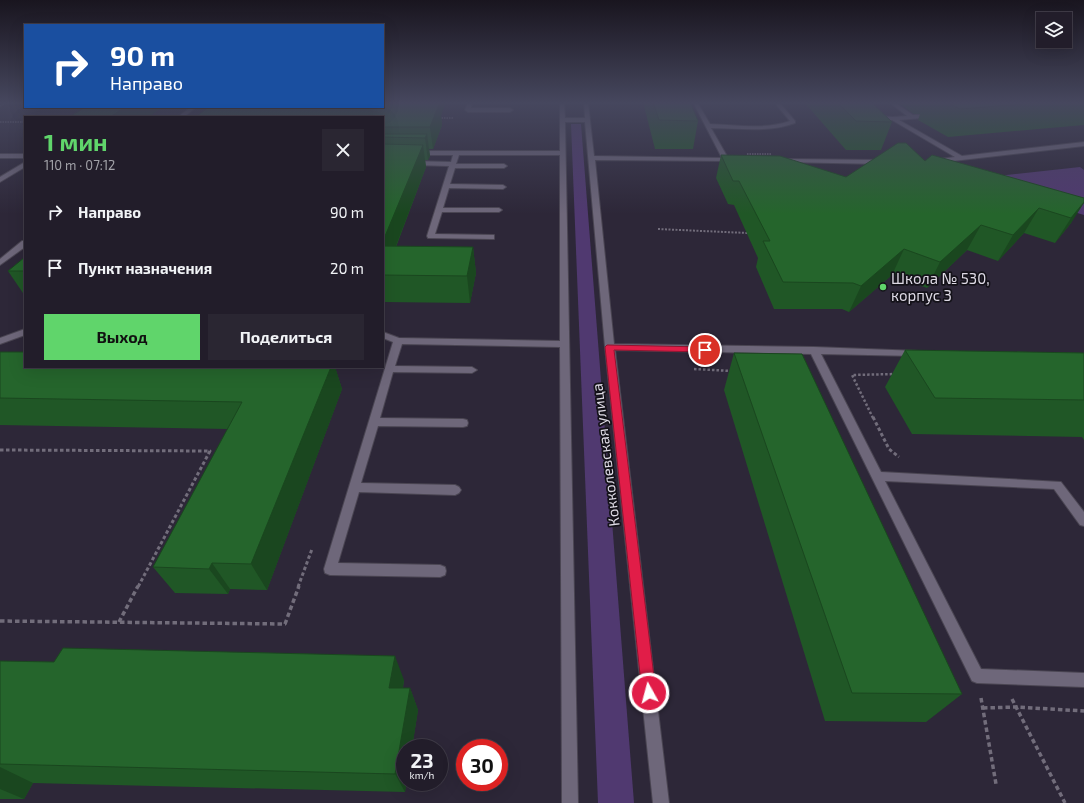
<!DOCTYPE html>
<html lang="ru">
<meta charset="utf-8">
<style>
:root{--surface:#221d2a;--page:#2a2632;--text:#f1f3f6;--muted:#a2a2a8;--line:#3f3b47;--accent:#60d56b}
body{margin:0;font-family:"Exo 2",sans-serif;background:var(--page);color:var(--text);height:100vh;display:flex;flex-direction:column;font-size:15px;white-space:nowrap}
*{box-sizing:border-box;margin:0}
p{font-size:13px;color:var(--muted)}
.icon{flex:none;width:22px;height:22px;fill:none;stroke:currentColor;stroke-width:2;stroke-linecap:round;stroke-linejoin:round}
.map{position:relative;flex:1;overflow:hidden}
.details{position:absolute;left:24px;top:116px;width:360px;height:252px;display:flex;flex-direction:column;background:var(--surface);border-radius:0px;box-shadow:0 4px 16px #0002,0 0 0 1px var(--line)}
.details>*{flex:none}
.guide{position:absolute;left:24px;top:24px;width:360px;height:84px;border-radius:0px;box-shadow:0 4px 16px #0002,0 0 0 1px var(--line);background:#1a4fa0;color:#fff;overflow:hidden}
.controls{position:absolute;left:1036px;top:12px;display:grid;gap:8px}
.controls a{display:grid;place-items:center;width:36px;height:36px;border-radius:0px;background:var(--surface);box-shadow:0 4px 16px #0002,0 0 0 1px var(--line);font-size:20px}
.speed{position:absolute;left:396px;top:739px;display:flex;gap:8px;font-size:20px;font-weight:700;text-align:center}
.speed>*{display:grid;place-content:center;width:52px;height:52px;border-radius:50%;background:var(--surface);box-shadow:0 4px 16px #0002,0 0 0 1px var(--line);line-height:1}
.speed small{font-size:10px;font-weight:400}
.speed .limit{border:6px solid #d22;background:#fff;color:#111}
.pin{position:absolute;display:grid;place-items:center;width:34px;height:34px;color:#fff;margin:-17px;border:2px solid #fff;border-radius:50%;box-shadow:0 1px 4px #0007}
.me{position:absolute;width:44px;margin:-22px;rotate:353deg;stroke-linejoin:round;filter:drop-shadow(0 0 3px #0008)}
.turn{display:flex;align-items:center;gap:14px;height:84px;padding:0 20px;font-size:18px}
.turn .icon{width:52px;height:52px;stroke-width:2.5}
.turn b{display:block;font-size:28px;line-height:34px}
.round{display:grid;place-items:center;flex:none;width:42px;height:42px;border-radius:0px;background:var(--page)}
.overview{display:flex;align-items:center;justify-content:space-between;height:68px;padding:0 20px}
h1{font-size:24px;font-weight:700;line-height:30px;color:var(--accent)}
.cta{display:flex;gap:8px;margin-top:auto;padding:8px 20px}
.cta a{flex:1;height:46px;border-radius:0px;background:var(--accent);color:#111;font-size:16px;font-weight:700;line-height:46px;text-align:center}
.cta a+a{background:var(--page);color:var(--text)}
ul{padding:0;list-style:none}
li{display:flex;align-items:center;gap:12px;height:56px;padding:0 20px}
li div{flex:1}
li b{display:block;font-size:15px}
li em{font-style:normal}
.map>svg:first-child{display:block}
.green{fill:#503970}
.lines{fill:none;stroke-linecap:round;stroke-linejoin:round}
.minor-casing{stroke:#4a4552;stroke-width:2}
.path-far4{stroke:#726d7b;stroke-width:1.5;stroke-dasharray:1.5 1;stroke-linecap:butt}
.path-far3{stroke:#726d7b;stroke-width:2;stroke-dasharray:2 1.5;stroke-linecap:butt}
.path-far2{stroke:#726d7b;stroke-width:2.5;stroke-dasharray:2.5 2;stroke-linecap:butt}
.path-far1{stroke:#726d7b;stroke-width:3;stroke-dasharray:3.5 2.5;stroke-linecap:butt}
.path{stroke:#726d7b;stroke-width:3.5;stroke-dasharray:4.5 3;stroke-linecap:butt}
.minor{fill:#6e677a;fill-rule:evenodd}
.wall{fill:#205726}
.shaded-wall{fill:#1a471f}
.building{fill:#25652c;stroke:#1a471f}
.route{fill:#e11d48;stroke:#92132f}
.poi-dot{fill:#60d56b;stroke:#141219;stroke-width:1.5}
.labels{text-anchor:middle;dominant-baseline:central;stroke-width:3.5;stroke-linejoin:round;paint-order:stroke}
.poi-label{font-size:15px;fill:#dedae5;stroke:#141219;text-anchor:start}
.street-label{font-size:15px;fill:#dedae5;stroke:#141219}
</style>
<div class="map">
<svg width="1084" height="803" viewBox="0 0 1084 803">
<rect width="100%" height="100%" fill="#2d2738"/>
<g class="green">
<polygon points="571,124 581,124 634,803 598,803"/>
<polygon points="1080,167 1084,170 1084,215 1051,205 997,176"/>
</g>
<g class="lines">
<defs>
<g id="minor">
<polygon points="468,102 472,102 471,108 510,108 513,110 510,112 468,112 465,110"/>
<path d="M560,102H564L565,118H585L584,102H588L594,156L722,158L693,102H697L710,124C735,125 765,130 790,121L774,102H779L795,121V123C769,133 739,128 711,128L728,158L735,159V161L595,160L614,344L814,347L919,351L921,353L919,355L916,356L821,354L881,472L1061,482L1084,512V526L1080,525L1054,489L885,481L981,669L1084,673V687L977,683L972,681L811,354L615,350L669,803H653L605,347L585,122H565L578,803H562L560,347L402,344L395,366L472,367L477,370L472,373L393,372L380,418L463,419L467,420L468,423L467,426L463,427L378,426L361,483L455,485L459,487L461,490L459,493L455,495L359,492L338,563L440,565L445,567L446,571L445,575L440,577L330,575L325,573L324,569L393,342L383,338V332L399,338L560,341V155H459L456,164H504L507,166L504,168H455L450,184L503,185L506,187L503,189L449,188L443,208H499L502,210L499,212H442L435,234L494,235V239H491L428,238L427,236L449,166L413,165L410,163L413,161L451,162L453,155H416L413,153L416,151H560Z"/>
<polygon points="889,102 894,102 913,115 935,114 935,116 933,117 899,120 962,156 1084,142 1084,146 935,163 933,162 933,160 955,157 892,120 875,119 875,117 877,116 893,117 907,116"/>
<polygon points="191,107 196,107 184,117 178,117"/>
<rect x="0" y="154" width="25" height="4"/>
<polygon points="785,159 881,160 884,162 881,164 783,162 783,160"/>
<polygon points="25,162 25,167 0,182 0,177"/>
<polygon points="22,241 25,241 25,247 0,265 0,259"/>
<polygon points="25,329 25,335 0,344 0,338"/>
</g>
</defs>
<use href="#minor" class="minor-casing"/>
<g class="path-far4">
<polyline points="0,106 8,102"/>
<polyline points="439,118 454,118"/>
<polyline points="0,122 25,122"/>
<polyline points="747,154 772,154"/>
</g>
<polyline class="path-far3" points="658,229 747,233"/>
<g class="path-far2">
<polyline points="694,369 732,371"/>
<polyline points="873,418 852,375 896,374"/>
</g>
<g class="path-far1">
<polyline points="873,417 889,449 899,457"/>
<polyline points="0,450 210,451 138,587"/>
<polyline points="298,587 312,549"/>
</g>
<g class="path">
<polyline points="0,621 285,624 299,586"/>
<polyline points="119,622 138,586"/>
<polyline points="981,698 996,784"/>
<polyline points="1012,699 1065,803"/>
<polyline points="983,708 1016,707 1084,711"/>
</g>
<use href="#minor" class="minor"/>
</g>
<g class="wall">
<polygon points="643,102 690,102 698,121 693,149 655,149"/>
<polygon points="804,102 871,102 892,122 881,150 846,150"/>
<polygon points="885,102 892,102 890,105"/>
<polygon points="897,102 1084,102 1084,125 948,137 918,120 920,114 914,114"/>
<polygon points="441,116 442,125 433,149 429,149 430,156 428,160 425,160 426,167 396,247 473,247 476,273 470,303 383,302 383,117"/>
<polygon points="721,155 846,177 925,161 1084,198 1071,223 1055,243 1024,233 998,261 967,250 927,288 892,275 849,312 842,309 774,309 756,267 758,258 734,205 728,204 716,178"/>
<polygon points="25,257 25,296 8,271"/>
<polygon points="905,350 1084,353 1084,440 1082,437 912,434 885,387"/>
<polygon points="0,352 25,367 335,367 342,389 267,590 230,589 228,594 175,593 153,567 228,429 0,425"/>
<polygon points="734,353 962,694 926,722 825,721 724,390"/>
<polygon points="0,661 404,680 403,688 410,688 418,710 405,792 33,783 24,799 0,799"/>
</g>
<g class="shaded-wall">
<polygon points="436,102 446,102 441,116 442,125 433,149 430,127"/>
<polygon points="125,107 162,107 149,117 110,117"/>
<polygon points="427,134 430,156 428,160 425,138"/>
<polygon points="423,145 426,167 386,272 383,257 383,241"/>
<polygon points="1084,202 1084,203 1071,223 1055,243 1071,218"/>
<polygon points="1039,208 1024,233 998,261 1013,235"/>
<polygon points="981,225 967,250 927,288 940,262"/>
<polygon points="473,247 476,273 470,303 467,276"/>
<polygon points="904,249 892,275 849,312 861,286"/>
<polygon points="331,367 335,367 342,389 267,590 251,564"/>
<polygon points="212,563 230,589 228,594 209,569"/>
<polygon points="395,656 404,680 399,710 389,688"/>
<polygon points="410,688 418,710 412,748 405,748 405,782 407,782 405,792 395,774"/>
<polygon points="0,767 33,783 24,799 0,789"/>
</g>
<g class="building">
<polygon points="383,102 436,102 435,104 439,104 430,127 383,127 383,117 196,117 209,107 383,107"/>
<polygon points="653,102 690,102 698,121 659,120"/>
<polygon points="837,102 871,102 892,122 856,121"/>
<polygon points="946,102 1050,102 960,109"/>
<polygon points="86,107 125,107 110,117 69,117"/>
<polygon points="383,134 427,134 425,138 383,137"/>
<polygon points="898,143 906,143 925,161 932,155 1084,198 1084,202 1071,218 1039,208 1013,235 981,225 940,262 904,249 861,286 853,283 783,282 763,241 770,241 739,181 733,181 721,155 780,156 846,177"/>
<polygon points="383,144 423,145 383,241"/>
<polygon points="383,246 473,247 467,276 383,275"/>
<polygon points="25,257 25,271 8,271"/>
<polygon points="905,350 1084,353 1084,400 935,398"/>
<polygon points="0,352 25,352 25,367 331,367 251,564 212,563 209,569 153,567 242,402 0,398"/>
<polygon points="734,353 802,354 962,694 852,693"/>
<polygon points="63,648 395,656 389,688 410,688 395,774 0,764 0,661 54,662"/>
</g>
<linearGradient id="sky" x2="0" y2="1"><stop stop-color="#19151f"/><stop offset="0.48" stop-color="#46475e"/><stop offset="1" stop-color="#46475e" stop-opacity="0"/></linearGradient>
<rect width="1084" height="214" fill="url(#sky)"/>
<polygon class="route" points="607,345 705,347 709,350 705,352 614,350 656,693 654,698 649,700 644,698 642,693 605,347"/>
<circle class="poi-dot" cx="883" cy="287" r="4"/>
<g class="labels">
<g class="poi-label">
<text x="891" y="278">Школа № 530,<tspan x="891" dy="17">корпус 3</tspan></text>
</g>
<g class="street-label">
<text transform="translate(605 455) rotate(-97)">Кокколевская улица</text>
</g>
</g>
</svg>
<div class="controls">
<a><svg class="icon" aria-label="layers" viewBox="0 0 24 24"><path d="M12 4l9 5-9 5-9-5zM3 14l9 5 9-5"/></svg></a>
</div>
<div class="speed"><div>23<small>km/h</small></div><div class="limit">30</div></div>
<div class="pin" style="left:705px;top:350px;background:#d93025"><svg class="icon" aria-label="arrive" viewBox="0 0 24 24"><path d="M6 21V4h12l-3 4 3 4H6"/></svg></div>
<svg class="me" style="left:649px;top:693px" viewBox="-20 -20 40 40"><circle r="17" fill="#e11d48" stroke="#fff" stroke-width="3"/><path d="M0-11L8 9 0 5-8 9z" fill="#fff"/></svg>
<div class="guide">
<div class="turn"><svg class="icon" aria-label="right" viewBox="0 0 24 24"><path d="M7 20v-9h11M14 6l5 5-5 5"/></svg><div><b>90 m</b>Направо</div></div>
</div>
<section class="details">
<div class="overview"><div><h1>1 мин</h1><p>110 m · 07:12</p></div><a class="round"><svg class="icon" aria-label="close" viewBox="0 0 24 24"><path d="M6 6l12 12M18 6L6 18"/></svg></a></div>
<ul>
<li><svg class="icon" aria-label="right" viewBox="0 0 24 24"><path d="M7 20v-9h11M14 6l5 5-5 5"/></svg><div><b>Направо</b></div><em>90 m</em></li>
<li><svg class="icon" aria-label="arrive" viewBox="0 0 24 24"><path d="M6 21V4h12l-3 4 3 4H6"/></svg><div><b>Пункт назначения</b></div><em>20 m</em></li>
</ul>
<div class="cta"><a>Выход</a><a>Поделиться</a></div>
</section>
</div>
